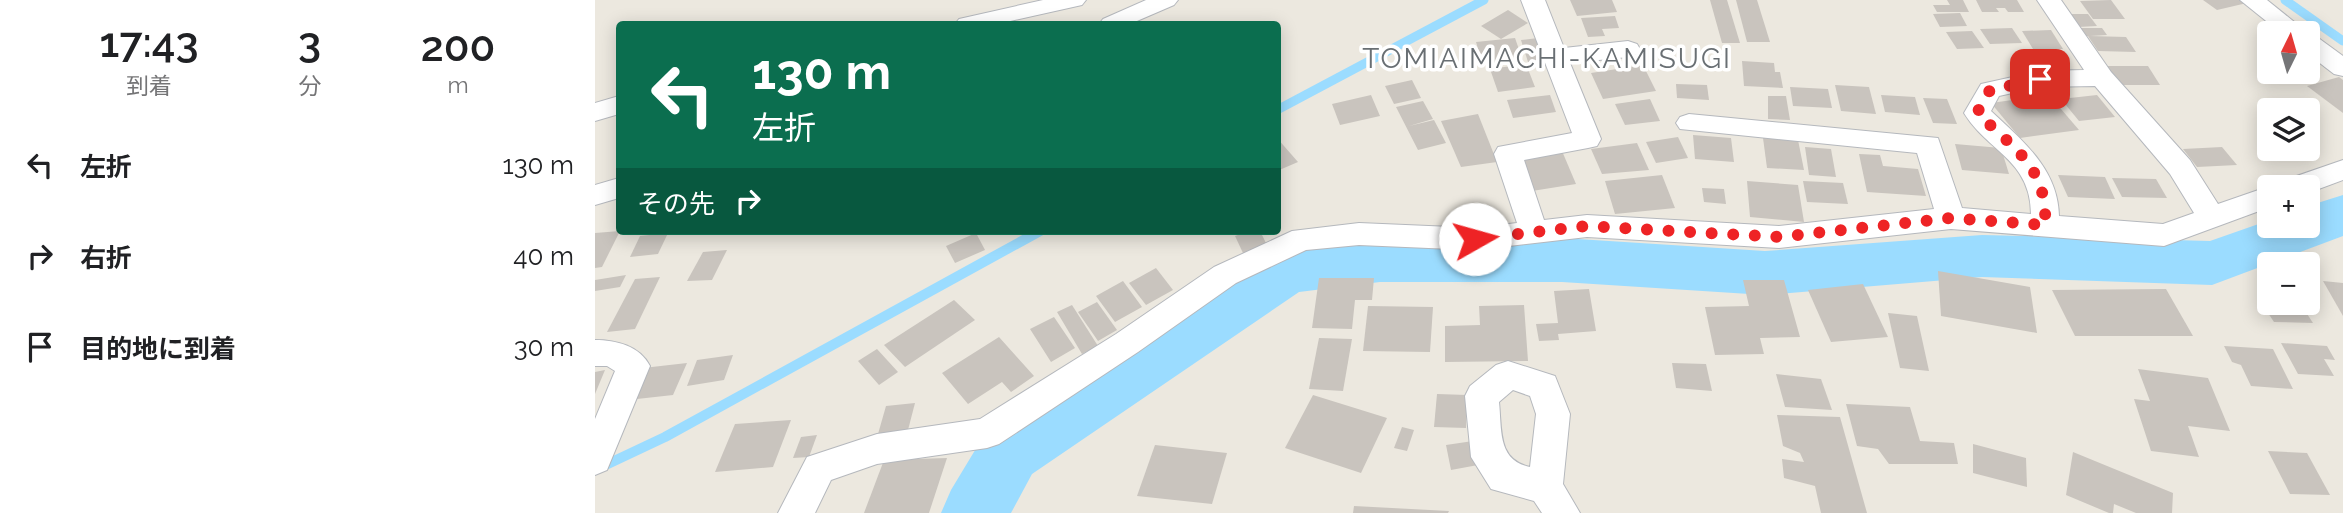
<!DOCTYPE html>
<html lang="ja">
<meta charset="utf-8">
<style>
:root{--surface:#fff;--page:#f6f6f6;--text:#202124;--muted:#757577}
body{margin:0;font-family:Raleway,"Noto Sans JP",sans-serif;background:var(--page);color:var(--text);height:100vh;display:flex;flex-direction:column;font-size:26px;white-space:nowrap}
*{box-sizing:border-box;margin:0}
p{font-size:23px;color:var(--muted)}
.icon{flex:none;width:38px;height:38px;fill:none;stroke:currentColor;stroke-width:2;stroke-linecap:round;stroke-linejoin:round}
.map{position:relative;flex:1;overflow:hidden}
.drawer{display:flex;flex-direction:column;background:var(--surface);width:595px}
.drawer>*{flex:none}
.banner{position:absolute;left:21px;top:21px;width:665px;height:214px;border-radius:7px;box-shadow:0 4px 18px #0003;background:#0b6e4f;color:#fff;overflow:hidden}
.needle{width:46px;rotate:5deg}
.controls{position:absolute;left:1662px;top:21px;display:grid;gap:14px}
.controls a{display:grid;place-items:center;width:63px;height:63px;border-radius:7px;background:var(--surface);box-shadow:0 4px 18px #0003;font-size:35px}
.pin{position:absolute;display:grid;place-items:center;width:60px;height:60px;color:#fff;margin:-30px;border-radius:14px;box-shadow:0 4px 10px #0006}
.me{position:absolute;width:77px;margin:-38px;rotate:83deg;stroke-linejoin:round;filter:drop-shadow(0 0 5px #0008)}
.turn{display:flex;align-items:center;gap:24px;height:147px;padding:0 21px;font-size:32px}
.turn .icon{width:91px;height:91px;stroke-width:2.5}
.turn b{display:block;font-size:49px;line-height:60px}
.then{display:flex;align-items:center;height:66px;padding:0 21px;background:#0003;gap:14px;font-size:26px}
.eta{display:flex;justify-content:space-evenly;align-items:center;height:119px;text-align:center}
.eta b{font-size:42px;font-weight:600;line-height:49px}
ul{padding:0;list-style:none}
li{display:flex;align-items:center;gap:21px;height:91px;padding:0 21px}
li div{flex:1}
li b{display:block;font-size:26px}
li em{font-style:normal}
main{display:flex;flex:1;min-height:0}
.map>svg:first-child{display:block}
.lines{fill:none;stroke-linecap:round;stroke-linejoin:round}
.stream-far1{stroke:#9bdcff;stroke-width:9}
.stream{stroke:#9bdcff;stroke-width:10}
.river{fill:#9bdcff;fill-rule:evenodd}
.building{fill:#c9c4be}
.street-casing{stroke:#b5b8bd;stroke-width:2}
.street{fill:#fff;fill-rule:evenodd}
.route{stroke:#ee2325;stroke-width:12;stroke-dasharray:0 21.6}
.labels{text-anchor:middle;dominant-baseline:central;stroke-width:7;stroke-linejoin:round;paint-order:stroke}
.quarter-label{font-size:28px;letter-spacing:2px;fill:#696f73;stroke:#fff}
</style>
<main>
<section class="drawer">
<div class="eta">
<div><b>17:43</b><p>到着</p></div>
<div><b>3</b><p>分</p></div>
<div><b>200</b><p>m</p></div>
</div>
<ul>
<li><svg class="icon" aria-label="left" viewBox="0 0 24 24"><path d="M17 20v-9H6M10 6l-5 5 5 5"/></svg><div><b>左折</b></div><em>130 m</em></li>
<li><svg class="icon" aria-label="right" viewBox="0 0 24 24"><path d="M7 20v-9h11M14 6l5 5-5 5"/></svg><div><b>右折</b></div><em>40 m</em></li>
<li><svg class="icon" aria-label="arrive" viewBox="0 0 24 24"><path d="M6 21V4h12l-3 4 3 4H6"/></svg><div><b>目的地に到着</b></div><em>30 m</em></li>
</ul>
</section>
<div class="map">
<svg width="1748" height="513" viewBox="0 0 1748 513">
<rect width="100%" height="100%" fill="#ece8df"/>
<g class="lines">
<g class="stream-far1">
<polyline points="1690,0 1748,41"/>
<polyline points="682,110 889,0"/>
</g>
<polyline class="stream" points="0,470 70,437 445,231"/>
<polygon class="river" points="1748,195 1748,236 1617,285 1387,277 1170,295 967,282 785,282 704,292 437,474 416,513 346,513 356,490 391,432 671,256 691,250 785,238 967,238 1170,251 1387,235 1615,241 1675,220 1675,226 1713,226 1713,206"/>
</g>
<g class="building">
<polygon points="975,0 1017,0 1022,12 982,16"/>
<polygon points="1115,0 1132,0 1145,43 1127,43"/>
<polygon points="1141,0 1162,0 1175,42 1152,42"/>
<polygon points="1352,0 1368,0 1374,12 1342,12 1338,5 1355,5"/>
<polygon points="1381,0 1422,0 1429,12 1413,12 1410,8 1401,8 1404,12 1387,12"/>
<polygon points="1516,0 1530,19 1498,19 1485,1"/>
<polygon points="1608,0 1648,0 1652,3 1622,10"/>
<polygon points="913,10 933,23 906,39 886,26"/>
<polygon points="1365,13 1372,26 1345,27 1338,14"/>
<polygon points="1474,14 1493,14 1502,26 1483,27"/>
<polygon points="1020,16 1024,28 1007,29 1010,36 993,37 986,18"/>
<polygon points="1417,28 1427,43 1395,44 1385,29"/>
<polygon points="1481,28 1507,28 1512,35 1495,36 1531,37 1541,52 1503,51 1493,36 1486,36"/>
<polygon points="1456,30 1468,49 1438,49 1427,31"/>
<polygon points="1377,31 1389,48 1362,49 1351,32"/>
<polygon points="920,38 928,61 888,65 881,42"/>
<polygon points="943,38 952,63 934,65 926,40"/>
<polygon points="1147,61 1179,63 1180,72 1185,72 1188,88 1149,86"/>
<polygon points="931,64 940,87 903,92 895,69"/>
<polygon points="1048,65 1061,91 1008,99 996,73"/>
<polygon points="1512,66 1553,66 1565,85 1524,85"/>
<polygon points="1744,77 1748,80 1748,113 1712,86"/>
<polygon points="817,80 826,98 799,104 790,86"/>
<polygon points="1081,84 1112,85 1114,100 1082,98"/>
<polygon points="1240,85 1274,87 1281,114 1246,111"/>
<polygon points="1195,87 1233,89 1237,108 1198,106"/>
<polygon points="776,95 785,116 745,125 737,104"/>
<polygon points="955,95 961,112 918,118 912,100"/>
<polygon points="1286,95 1320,97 1325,115 1290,112"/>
<polygon points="1454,95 1484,130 1425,138 1396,103"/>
<polygon points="1502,95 1520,117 1484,121 1466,99"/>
<polygon points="1173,96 1191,96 1195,120 1173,119"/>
<polygon points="1328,98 1352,99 1362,124 1338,123"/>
<polygon points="1055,99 1065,121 1030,125 1020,104"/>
<polygon points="828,101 838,119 814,126 839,120 851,143 823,150 801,107"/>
<polygon points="883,114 902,162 866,167 846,121"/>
<polygon points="1098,135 1136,138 1139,162 1100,159"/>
<polygon points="1083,137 1093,158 1061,163 1051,142"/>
<polygon points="682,138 703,162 682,171"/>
<polygon points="1168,138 1203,140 1209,170 1172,168"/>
<polygon points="1042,143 1054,170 1007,174 996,149"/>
<polygon points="1360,144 1406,148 1414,174 1367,170"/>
<polygon points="1210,147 1236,149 1241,177 1214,175"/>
<polygon points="1627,147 1642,165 1602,167 1588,149"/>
<polygon points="967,151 981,184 937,191 925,158"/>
<polygon points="1264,154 1285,155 1288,166 1323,169 1331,196 1272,192"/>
<polygon points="1067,175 1080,208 1020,214 1010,181"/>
<polygon points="1463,175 1510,177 1520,199 1473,197"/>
<polygon points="1517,178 1561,179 1572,198 1527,197"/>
<polygon points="1152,181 1203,185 1209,222 1155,217"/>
<polygon points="1208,181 1248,183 1253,204 1212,202"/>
<polygon points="1107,188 1129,189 1131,204 1109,202"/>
<polygon points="25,231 7,267 0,268 0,233"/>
<polygon points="654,231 665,231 672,245 648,253 640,236"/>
<polygon points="73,233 63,254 35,257 45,236"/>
<polygon points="381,233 390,250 360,263 351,246"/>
<polygon points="132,250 117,280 92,281 108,252"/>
<polygon points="561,268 578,290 551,305 534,283"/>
<polygon points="1343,271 1435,287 1442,333 1346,316"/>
<polygon points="31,275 25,287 0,291 0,280"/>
<polygon points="65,277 40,329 12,332 40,279"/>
<polygon points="724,278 779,278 777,300 760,300 757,329 717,328"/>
<polygon points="1148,280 1189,280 1205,337 1165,338 1169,354 1120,355 1110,307 1154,306"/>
<polygon points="528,281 547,307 520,322 501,296"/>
<polygon points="1728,281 1748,283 1748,316"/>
<polygon points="1268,284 1293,337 1236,342 1213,290"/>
<polygon points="994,289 1001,331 963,334 964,340 944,341 941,324 963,323 959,291"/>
<polygon points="1571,289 1598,336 1480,336 1457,290"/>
<polygon points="359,300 380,320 310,367 289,345"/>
<polygon points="1665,301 1705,303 1718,323 1679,322"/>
<polygon points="502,302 522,330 503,341 483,312"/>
<polygon points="477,305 503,346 487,354 462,312"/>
<polygon points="929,305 933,361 850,362 850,326 885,325 884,306"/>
<polygon points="773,306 838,307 835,352 768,351"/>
<polygon points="1293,313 1322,316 1334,371 1305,368"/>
<polygon points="459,317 480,348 456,362 435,329"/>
<polygon points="404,337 439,376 416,392 407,382 373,404 347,373"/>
<polygon points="724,338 757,339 748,391 714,389"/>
<polygon points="1686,343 1732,346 1740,360 1729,359 1739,376 1703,374"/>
<polygon points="1629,346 1678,349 1698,389 1656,386 1646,365 1637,362"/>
<polygon points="282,349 303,372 284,385 263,361"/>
<polygon points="138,355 129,380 92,386 102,360"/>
<polygon points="92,363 78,395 33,400 48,368"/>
<polygon points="1077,363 1111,364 1117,391 1081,388"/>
<polygon points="1543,369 1613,378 1635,431 1593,426 1604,457 1556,451 1539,399 1555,401"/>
<polygon points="10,370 0,394 0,372"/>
<polygon points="1181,374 1226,379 1237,410 1190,407"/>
<polygon points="842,394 872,395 871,428 839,427"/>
<polygon points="718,395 792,418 766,473 690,448"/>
<polygon points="320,403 313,430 283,434 291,406"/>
<polygon points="1251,404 1315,407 1325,441 1359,443 1363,464 1294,464 1283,449 1262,446"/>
<polygon points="1182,415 1245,417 1272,513 1226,513 1220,486 1189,478 1187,459 1209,462 1205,453 1188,446"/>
<polygon points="196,420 178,467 120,472 140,424"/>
<polygon points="807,427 819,430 812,451 799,448"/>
<polygon points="222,435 214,457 198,458 206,437"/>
<polygon points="878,441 883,465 856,470 851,445"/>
<polygon points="1378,444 1431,458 1432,487 1378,473"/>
<polygon points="560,445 632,453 617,504 542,496"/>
<polygon points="1673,451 1712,453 1735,495 1695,494"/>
<polygon points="1478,452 1578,493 1577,513 1541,513 1519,504 1518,513 1514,513 1471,495"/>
<polygon points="352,458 334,513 269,513 289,460"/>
<polygon points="759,506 854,511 853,513 758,513"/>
</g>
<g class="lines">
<defs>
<g id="street">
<polygon points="448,0 491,0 487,5 402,24 360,24 364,19"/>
<polygon points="551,0 583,0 579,5 535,24 504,24 508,19"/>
<path d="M926,0H950L969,48L1033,41L1042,44L1045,49L1042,54L1033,57L975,63L1006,139L1002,146L993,148L929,160L949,220L992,215L1184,226L1339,209L1322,153L1085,129L1081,123L1085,117L1094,114L1343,138L1367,208L1436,214C1436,160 1392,151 1369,113L1386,84L1445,71L1489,70L1442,0H1466L1516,72L1595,160L1623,204L1675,186L1680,187H1675V207L1569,246L1356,229L1184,248L992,237L880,250L764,245L711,250L641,283L543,352L404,444L392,448L282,464L236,480L220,513H183L212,457L282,434L385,419L521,334L619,267L697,231L764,223L880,228L922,223L899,154L903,147L977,133ZM1500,86L1575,174L1599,213L1568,224L1464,216C1463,169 1428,141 1396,111L1404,96L1445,87Z"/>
<polygon points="1645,0 1672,0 1713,33 1686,33"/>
<polygon points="1713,34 1722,37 1748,56 1748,76 1739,74 1713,54"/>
<polygon points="24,96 24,114 0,121 0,103"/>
<polygon points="1748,160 1748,180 1713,193 1713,187 1686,187 1690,180"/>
<polygon points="24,178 24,198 0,205 0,185"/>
<path d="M0,340C21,340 45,346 55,366L12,470L0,475V419L20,371L12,366H0Z"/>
<path d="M913,361L960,376L975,414L968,484L985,513H947L939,501L896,489L876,457L870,396L875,386L901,365ZM918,390L935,396L941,414L935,467C902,460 907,430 904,402Z"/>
</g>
</defs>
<use href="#street" class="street-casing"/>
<use href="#street" class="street"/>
</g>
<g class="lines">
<path class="route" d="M880,239L992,226L1184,237L1356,218L1450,225C1453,168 1420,149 1382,113L1395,90L1445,79"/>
</g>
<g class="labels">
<g class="quarter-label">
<text x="952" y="58">TOMIAIMACHI-KAMISUGI</text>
</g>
</g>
</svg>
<div class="controls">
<a><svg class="needle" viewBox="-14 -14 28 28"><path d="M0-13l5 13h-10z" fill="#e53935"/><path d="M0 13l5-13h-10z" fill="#757577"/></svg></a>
<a><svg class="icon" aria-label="layers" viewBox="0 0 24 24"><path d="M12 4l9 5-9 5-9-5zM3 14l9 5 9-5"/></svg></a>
<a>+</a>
<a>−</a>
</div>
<div class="pin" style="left:1445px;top:79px;background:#d93025"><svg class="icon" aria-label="arrive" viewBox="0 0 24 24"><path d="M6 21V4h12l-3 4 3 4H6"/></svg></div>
<svg class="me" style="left:880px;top:239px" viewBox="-20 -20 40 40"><circle r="19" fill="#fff"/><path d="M0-13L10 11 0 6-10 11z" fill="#ee2325"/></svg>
<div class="banner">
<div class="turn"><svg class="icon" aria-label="left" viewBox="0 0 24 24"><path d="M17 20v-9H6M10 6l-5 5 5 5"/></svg><div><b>130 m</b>左折</div></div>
<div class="then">その先<svg class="icon" aria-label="right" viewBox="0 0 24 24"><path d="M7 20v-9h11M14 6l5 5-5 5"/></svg></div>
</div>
</div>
</main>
